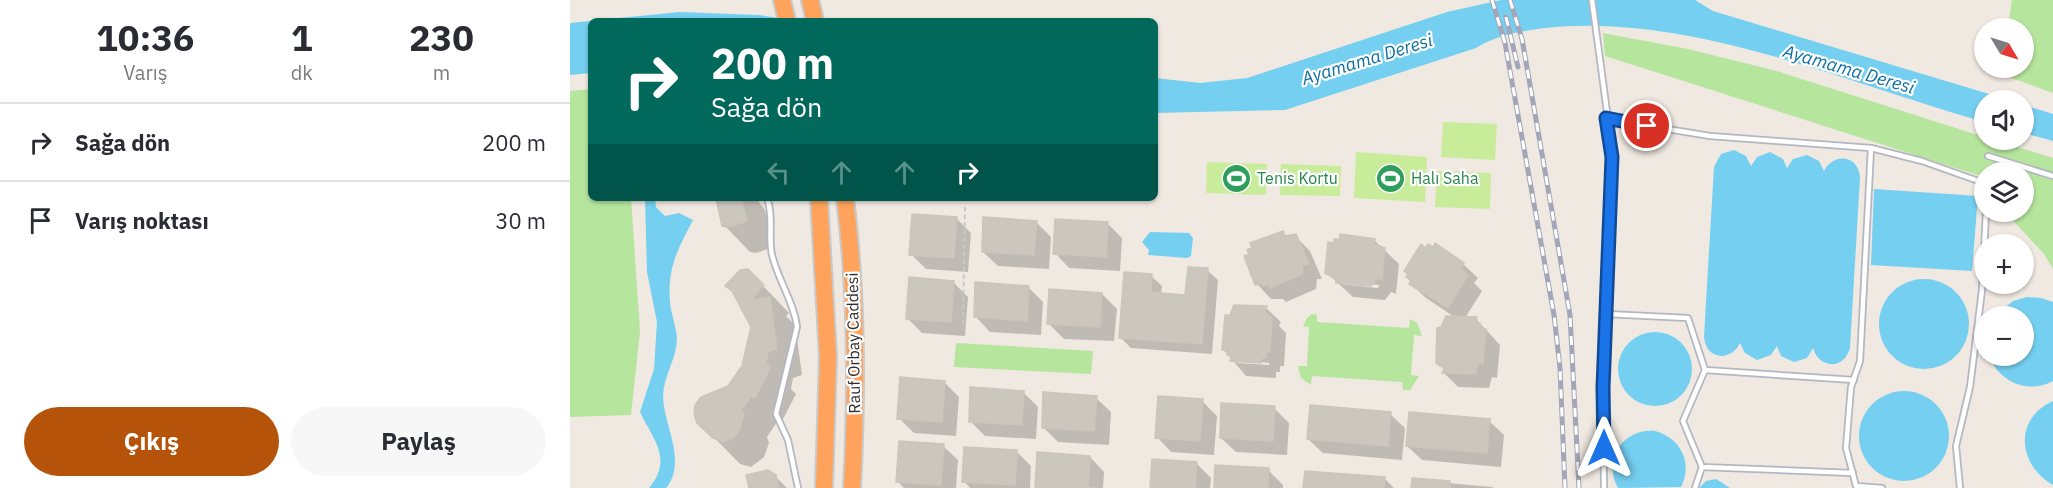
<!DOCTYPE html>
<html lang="tr">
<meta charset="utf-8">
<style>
:root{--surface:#fff;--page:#f7f7f7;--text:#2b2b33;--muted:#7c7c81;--line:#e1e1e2;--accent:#b45309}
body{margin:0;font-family:"IBM Plex Sans",sans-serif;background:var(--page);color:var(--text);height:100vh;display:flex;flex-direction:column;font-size:22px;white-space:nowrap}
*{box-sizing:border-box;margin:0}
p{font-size:20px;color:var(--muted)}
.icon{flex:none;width:33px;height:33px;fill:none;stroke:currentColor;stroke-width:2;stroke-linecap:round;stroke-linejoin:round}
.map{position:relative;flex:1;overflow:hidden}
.panel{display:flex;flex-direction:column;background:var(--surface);width:570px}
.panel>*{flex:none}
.banner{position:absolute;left:18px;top:18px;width:570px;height:183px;border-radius:9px;box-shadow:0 2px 4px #0004;background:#00695c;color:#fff;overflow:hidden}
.needle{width:39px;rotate:128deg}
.tools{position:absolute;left:1404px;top:18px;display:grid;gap:12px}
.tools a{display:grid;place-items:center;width:60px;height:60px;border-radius:50%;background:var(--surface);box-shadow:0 2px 4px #0004;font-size:30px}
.pin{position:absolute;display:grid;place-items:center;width:51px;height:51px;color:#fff;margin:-26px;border:3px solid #fff;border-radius:50%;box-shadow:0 2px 6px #0007}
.me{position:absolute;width:66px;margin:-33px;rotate:0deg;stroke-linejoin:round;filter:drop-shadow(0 0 4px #0008)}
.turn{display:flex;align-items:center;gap:21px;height:126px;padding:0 24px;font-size:27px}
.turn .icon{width:78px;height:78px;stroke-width:2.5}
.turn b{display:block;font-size:42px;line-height:51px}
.lanes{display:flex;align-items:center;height:57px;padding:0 24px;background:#0003;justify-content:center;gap:30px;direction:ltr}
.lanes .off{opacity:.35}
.eta{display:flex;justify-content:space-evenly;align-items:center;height:102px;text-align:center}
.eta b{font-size:36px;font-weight:700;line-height:42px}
.action{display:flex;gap:12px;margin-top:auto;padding:12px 24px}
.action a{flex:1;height:69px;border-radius:36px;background:var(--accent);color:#fff;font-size:24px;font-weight:700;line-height:69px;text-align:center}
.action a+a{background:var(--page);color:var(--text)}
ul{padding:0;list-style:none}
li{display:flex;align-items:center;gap:18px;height:78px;padding:0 24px;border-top:2px solid var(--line)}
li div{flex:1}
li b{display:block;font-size:22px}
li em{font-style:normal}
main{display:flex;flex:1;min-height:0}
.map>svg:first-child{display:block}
.green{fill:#b6e59e}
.pitch{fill:#c9ec9a}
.water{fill:#75cff0}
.shadow{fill:#0003;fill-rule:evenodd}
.building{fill:#cbc7bf;stroke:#cbc5ba;stroke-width:1.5}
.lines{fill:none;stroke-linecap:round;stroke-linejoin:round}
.lane-casing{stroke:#b4b7c1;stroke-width:8}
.highway-casing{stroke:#c9c9c9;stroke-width:20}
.path{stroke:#c9c9c9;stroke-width:2;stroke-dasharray:4.5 3;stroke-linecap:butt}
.lane{stroke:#fff;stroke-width:4.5}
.highway{stroke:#ffa35c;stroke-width:16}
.rail-casing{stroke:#a3a6b8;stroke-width:5}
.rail{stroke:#fff;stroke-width:3;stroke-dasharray:9;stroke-linecap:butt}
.route-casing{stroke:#114b97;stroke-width:15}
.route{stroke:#1a73e8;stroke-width:10}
.labels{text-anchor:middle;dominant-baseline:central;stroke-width:4.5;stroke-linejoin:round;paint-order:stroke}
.leisure-label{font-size:16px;fill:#27864d;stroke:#fff;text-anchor:start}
.street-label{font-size:16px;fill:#2e2e2e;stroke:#fff}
.water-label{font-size:18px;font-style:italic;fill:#0d6fa3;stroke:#fff}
</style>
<main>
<section class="panel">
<div class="eta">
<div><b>10:36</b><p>Varış</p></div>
<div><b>1</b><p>dk</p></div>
<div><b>230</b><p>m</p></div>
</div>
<ul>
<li><svg class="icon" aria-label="right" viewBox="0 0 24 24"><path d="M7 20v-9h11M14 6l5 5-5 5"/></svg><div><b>Sağa dön</b></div><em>200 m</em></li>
<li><svg class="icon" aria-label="arrive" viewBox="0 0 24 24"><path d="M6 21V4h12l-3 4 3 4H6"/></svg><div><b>Varış noktası</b></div><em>30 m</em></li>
</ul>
<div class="action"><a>Çıkış</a><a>Paylaş</a></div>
</section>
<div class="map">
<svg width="1483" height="488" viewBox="0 0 1483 488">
<rect width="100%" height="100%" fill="#efe9e1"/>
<g class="green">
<polygon points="1442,0 1483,0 1483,93 1439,77 1434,70 1434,68 1454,68 1454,28 1438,28"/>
<polygon points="1033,33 1118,49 1203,70 1414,137 1414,140 1424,140 1483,158 1483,269 1474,254 1435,212 1454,212 1454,172 1414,172 1414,177 1035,56"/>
<polygon points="21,89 21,198 61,198 70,331 61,415 0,417 0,91"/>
<polygon points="742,314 747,315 747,322 839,328 840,319 847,323 852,336 844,335 841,375 849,376 840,390 833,390 832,382 742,376 741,385 731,378 728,366 737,366 739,327 733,326 737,318"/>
<polygon points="386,343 523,351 521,374 384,367"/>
</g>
<g class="pitch">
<polygon points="873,122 927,124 925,160 871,157"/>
<polygon points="786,152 857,157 855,202 784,198"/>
<polygon points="637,162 697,164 696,195 636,193"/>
<polygon points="711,164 771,166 770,196 710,195"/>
<polygon points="867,171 921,173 920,209 865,207"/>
</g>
<g class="water">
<path d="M931,0H1125L1143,11L1439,100H1414V122C1277,83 1119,12 975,28C951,31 926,35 906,48L715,110L585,113V78L630,83L677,78L877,12Z"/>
<polygon points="109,12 189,15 225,21 21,21 21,73 0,75 0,23"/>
<polygon points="1454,105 1483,114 1483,141 1454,133"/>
<path d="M1164,150L1176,156L1181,166L1187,157L1200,152L1213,159L1217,168L1223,159L1237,155L1249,161L1254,171C1263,153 1288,154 1290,177L1280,348C1274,370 1249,369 1243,348L1237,358L1224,362L1211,356L1207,346L1201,355L1187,360L1175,353L1170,343C1161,362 1136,360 1134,337L1144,167L1151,154Z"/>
<polygon points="1304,189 1408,196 1402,271 1301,265"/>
<path d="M75,198H85L86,207L95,216L109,213L123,220C108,248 97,269 100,302C101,314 106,326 107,338C107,358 94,375 93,395C93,425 118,461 96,488H79C103,459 84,441 70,412L84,369L87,322L77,272Z"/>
<polygon points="580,232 619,233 623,238 621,256 617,258 578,255 579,250 572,242"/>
<circle cx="1354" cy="324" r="45"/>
<path d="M1457,297L1471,298L1483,302V381C1457,395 1429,381 1419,356H1454V316H1425L1443,301Z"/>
<circle cx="1085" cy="369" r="37"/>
<circle cx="1334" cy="436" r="45"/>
<path d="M1483,401V485C1448,465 1443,419 1483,401Z"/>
<path d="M1085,431C1111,438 1123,463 1111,487L1048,488C1032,460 1053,428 1085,431Z"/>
<polygon points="1146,479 1160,488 1129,488 1136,481"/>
</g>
<g class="shadow">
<polygon points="145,198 186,198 195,210 203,247 186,253 180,252 154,225"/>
<polygon points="386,218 401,233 398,272 356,269 341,254"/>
<polygon points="466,222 481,237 479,269 428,266 413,252"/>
<polygon points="538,224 552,238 550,271 499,268 485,253"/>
<polygon points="713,232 717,237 725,236 740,251 752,279 747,279 746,289 716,302 713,299 701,299 687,284"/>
<path d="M804,240L829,264L826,294L821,292L815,300L783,297L757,273ZM770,281L809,285L808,288L770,284Z"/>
<polygon points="893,264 908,278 904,283 912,291 895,318 906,319 930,345 927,378 922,377 919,388 888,387 874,373 875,369 867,362 886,318 856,298 841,284"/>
<polygon points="178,270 219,313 216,316 225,325 232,375 223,378 221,389 226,394 211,423 207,422 197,437 199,443 194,457 181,467 170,464 129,422 174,366 182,327"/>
<polygon points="637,270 648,280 642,354 561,348 550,337 581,276 592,286 591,294 617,296"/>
<polygon points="383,282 398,297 395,336 352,333 337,318"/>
<polygon points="458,287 473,302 471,335 420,332 406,317"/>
<polygon points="532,294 547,309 544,341 494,339 479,324"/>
<path d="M696,308L711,322L709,326L716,333L714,366H710V372H706V378L676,376L653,349ZM665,360L699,363V365L668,363Z"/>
<polygon points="374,382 389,397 386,436 344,433 329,418"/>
<polygon points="453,392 468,407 466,439 415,436 400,421"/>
<polygon points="526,398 541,412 539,445 488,442 473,427"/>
<polygon points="632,401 647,416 644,455 601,452 587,437"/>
<polygon points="704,408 719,423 717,455 666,452 651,438"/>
<polygon points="820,414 835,428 832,460 753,453 738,439"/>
<polygon points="919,421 934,435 931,467 852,460 837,446"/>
<polygon points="373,446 388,460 386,488 334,488 328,482"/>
<polygon points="447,452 461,466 460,488 400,488 394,481"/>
<polygon points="520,457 534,472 533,488 467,487"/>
<polygon points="626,463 641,478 640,488 582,488"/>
<polygon points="698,470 713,485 713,488 646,488"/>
<polygon points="205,476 217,488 180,488"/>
<polygon points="815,479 824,488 734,488"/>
<polygon points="844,480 922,487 924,488 843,488"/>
</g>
<g class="building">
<polygon points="146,198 171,198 177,221 159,227 152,226"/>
<polygon points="342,214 387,217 384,258 339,255"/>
<polygon points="413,217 467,221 464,255 412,252"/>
<polygon points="485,219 538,222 536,257 483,254"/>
<polygon points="713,231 715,236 726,234 739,264 733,265 732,274 700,288 698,284 692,286 691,283 685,285 674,256 679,254 677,250 682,248 680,243"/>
<polygon points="770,234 805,239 804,244 815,248 812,280 807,278 801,286 766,283 766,279 755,273 758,242 764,243 764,239 770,239"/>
<polygon points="865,243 894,263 891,267 898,275 878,308 839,284 841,280 836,277 838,274 834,271 851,244 856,248 858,244 863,247"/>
<polygon points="618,267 638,268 632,344 549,338 554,272 582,274 581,292 615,295"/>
<polygon points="178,269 194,285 181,300 200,297 207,349 198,352 196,363 201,367 185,398 181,397 171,410 174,415 169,431 163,438 154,442 143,438 127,423 124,414 125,405 131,397 158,386 172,366 181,327 162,291 155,286 170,270"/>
<polygon points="339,277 384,281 381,322 336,319"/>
<polygon points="405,282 459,286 457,321 404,317"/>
<polygon points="479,289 532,293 530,327 477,324"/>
<polygon points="664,305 697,306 695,312 702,317 700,352 696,352 696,358 692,358 691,363 660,361 661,356 657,355 657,350 652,350 655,315 660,315"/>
<polygon points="876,316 907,317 906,323 910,323 911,329 916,329 913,364 908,363 905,374 872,373 874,368 866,363 867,328 871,327"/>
<polygon points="330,377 375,381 372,422 327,419"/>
<polygon points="400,387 454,391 452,425 399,422"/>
<polygon points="473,392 527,396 524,431 472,428"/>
<polygon points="588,396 633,399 630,441 585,438"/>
<polygon points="651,403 705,406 703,441 650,438"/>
<polygon points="740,405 821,412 818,446 737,439"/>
<polygon points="839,412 920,419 917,453 836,446"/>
<polygon points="329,441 374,444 371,485 326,482"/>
<polygon points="394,447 447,450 445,485 392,482"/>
<polygon points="467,452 520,456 518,488 465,487"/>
<polygon points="582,459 627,462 625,488 580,488"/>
<polygon points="645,465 699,468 698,488 644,488"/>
<polygon points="198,470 206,475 208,488 179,488 176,475"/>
<polygon points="735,471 815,477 814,488 733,488"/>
<polygon points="842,478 880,481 880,488 841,488"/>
</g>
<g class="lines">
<defs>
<g id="lane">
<polyline points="1022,0 1043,157 1033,388 1034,488"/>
<polyline points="1036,119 1140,136 1301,148 1352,161 1414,183"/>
<polyline points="1301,148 1290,361 1281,387 1276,448 1286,486 1312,488"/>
<polyline points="1418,156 1483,176"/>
<path d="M197,198C204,217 198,236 202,255C208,280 224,302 227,327L206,414L218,440L228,488"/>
<polyline points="1036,314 1118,318 1135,370"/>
<polyline points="1283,473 1132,467 1113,421 1135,370 1284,380"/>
<polyline points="1125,488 1132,467"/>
<polyline points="1390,488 1386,446 1400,387 1412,290 1416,212"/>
</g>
<g id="highway">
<polyline points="212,0 217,21"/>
<polyline points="240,0 245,21"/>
<polyline points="249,198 258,357 254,488"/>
<path d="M275,198C287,294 287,391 282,488"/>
</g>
</defs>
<use href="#lane" class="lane-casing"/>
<use href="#highway" class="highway-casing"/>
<polyline class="path" points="393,324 395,205"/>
<use href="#lane" class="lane"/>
<use href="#highway" class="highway"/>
<defs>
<g id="rail">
<polyline points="922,0 935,43 984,315 990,368 995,488"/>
<polyline points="940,0 952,39 1000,315 1009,488"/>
<polyline points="936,17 948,67"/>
</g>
</defs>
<use href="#rail" class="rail-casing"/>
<use href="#rail" class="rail"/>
</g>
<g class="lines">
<defs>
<polyline id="route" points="1034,448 1033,388 1042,157 1036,118 1077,126"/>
</defs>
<use href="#route" class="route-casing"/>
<use href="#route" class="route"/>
</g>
<defs>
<symbol id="stadium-disc" viewBox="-11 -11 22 22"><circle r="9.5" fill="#2e9e5b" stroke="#fff"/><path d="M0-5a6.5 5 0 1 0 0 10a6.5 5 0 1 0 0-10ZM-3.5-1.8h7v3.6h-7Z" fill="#fff"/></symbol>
</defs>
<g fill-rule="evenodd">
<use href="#stadium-disc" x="650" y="162" width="33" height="33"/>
<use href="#stadium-disc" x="804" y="162" width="33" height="33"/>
</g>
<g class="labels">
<g class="leisure-label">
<text x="687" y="178">Tenis Kortu</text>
<text x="841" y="178">Halı Saha</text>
</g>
<g class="street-label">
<text transform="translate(283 343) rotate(-91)">Rauf Orbay Caddesi</text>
</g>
<g class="water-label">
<text transform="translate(797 59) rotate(-17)">Ayamama Deresi</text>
<text transform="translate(1279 69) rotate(16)">Ayamama Deresi</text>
</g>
</g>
</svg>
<div class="tools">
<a><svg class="needle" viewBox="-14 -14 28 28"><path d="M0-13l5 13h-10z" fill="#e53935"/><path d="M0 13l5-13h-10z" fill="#7c7c81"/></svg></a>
<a><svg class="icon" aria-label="sound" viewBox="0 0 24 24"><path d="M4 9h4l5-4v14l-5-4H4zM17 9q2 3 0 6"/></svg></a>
<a><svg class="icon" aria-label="layers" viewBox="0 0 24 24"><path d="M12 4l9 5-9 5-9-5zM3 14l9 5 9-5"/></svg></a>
<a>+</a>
<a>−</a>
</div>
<div class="pin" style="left:1077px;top:126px;background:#d93025"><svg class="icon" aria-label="arrive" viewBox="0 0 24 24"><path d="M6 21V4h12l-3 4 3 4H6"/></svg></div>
<svg class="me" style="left:1034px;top:448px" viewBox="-20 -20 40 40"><path d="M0-17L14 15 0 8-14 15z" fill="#1a73e8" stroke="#fff" stroke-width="4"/></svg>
<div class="banner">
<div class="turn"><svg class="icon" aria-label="right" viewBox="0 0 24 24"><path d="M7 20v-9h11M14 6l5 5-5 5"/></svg><div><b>200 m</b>Sağa dön</div></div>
<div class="lanes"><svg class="icon off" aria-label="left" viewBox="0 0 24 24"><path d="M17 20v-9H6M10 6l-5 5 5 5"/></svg><svg class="icon off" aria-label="ahead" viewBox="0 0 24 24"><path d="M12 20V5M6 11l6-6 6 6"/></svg><svg class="icon off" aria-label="ahead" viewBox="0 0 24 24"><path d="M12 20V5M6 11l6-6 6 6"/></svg><svg class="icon" aria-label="right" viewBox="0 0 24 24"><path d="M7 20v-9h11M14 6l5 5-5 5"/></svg></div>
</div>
</div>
</main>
